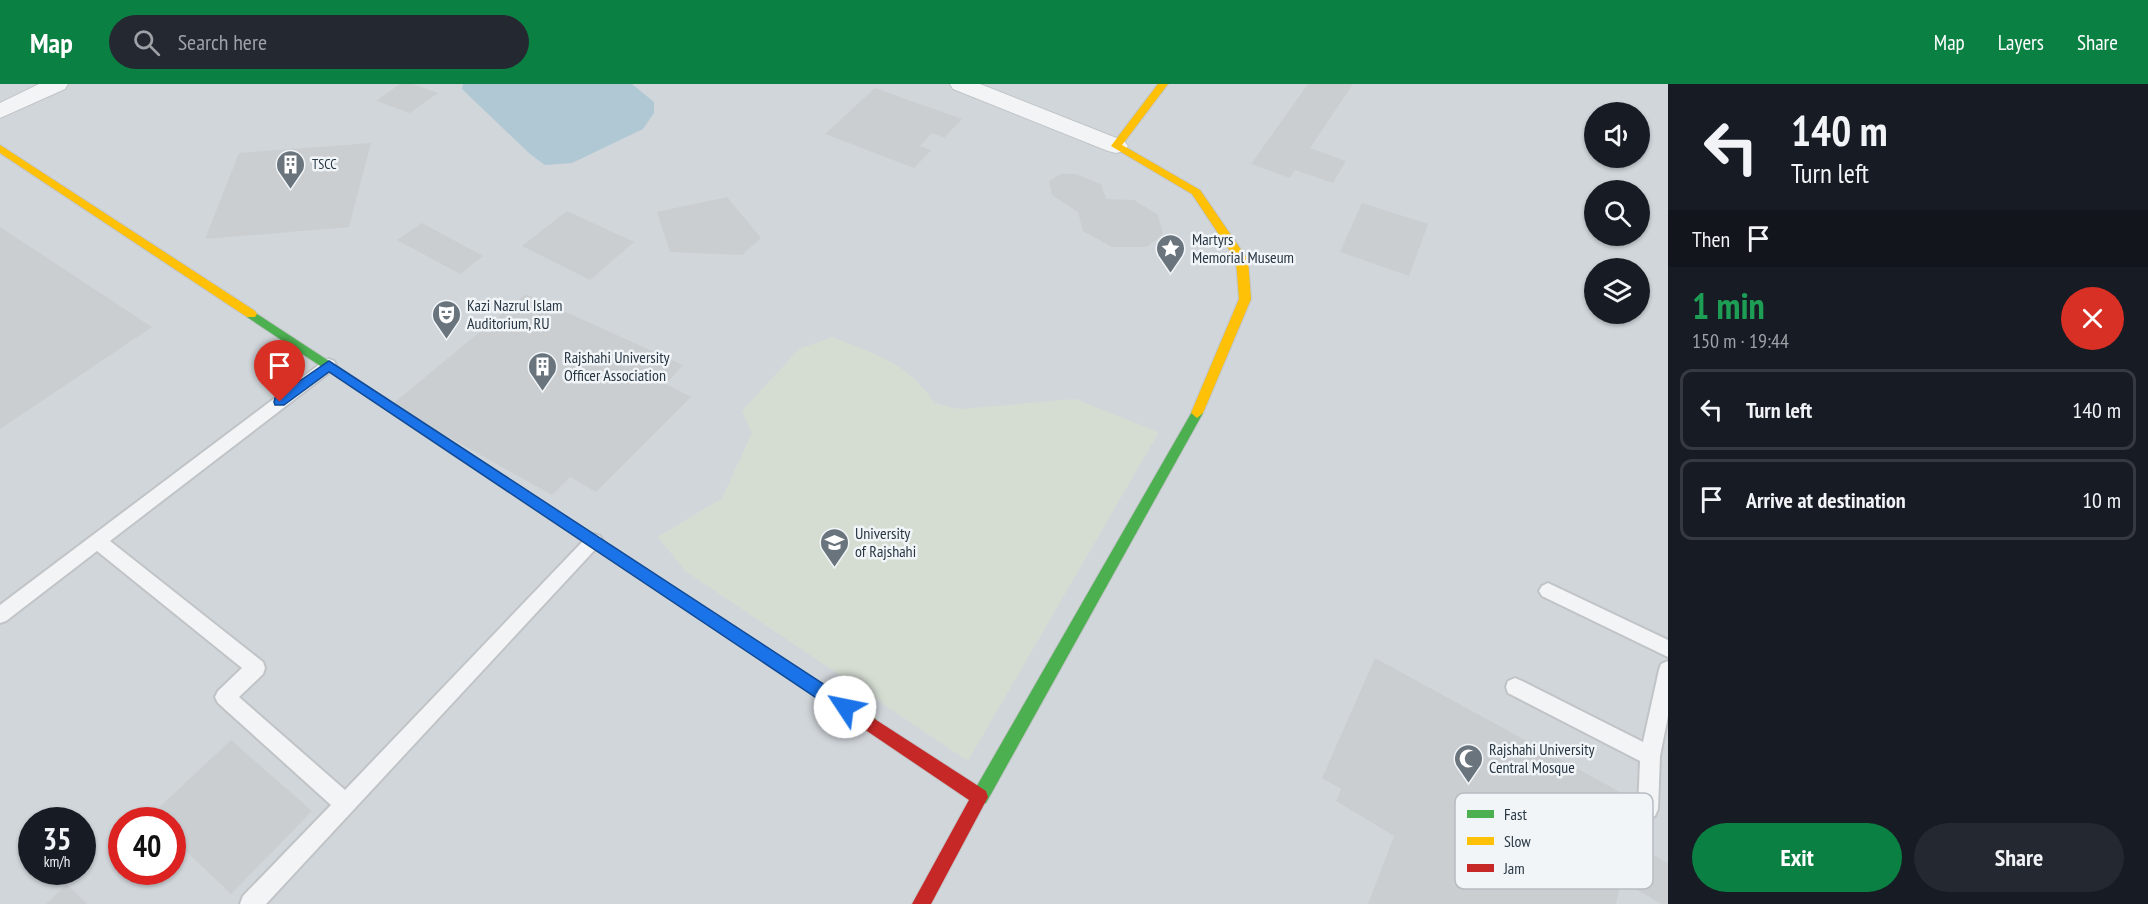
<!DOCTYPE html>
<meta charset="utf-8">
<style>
:root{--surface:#171b24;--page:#242831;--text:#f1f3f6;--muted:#9ea1a6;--line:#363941;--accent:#0b8043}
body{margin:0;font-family:"PT Sans Narrow",sans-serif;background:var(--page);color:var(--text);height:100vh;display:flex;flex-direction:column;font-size:22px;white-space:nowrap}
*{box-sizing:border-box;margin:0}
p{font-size:20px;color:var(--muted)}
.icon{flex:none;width:33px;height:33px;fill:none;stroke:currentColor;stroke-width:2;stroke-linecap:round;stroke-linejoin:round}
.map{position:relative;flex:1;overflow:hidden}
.drawer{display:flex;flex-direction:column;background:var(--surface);width:480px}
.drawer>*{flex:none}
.hud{background:#171b24;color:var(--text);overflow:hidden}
.controls{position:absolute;left:1584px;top:18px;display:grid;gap:12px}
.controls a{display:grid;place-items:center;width:66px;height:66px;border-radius:50%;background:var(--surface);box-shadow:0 2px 4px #0004;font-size:30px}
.speed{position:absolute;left:18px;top:723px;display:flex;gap:12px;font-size:30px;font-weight:700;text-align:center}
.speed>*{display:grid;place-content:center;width:78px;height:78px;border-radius:50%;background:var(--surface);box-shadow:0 2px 4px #0004;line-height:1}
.speed small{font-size:15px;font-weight:400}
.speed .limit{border:9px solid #d22;background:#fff;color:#111}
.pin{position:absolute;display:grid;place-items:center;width:51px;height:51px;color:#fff;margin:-62px -26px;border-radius:50% 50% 50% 0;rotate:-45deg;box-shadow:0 0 6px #0007}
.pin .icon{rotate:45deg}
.me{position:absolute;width:66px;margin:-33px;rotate:304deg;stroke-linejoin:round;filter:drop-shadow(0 0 4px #0008)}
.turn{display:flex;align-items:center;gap:21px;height:126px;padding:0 24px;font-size:27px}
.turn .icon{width:78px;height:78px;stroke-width:2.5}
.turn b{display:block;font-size:42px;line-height:51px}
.then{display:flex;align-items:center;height:57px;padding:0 24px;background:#0003;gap:12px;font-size:22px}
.round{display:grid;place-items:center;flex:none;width:63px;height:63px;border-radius:32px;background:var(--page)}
.headline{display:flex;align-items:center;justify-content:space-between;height:102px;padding:0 24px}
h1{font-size:36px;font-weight:600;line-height:45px;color:#1e9e55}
.primary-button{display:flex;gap:12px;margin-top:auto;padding:12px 24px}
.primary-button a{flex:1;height:69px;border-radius:36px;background:var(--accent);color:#fff;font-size:24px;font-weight:600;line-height:69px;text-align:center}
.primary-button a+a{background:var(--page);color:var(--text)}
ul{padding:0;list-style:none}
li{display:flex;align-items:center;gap:18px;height:81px;margin:0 12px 9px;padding:0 12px;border:3px solid var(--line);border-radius:12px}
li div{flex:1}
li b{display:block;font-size:22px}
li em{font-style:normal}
header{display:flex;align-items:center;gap:36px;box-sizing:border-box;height:84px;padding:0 30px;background:var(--accent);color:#fff}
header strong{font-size:28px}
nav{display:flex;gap:33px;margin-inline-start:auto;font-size:21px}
.search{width:420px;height:54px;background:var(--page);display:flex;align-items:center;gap:15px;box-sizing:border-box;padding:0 21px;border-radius:33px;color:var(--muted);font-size:22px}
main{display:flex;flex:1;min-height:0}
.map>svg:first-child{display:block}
.built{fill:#d1d6db;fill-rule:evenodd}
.green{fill:#d5ddd3}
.water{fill:#b0c8d4}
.building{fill:#cbced1}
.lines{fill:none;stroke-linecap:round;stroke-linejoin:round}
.lane-casing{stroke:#c1c4c6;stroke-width:4}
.street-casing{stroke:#c1c4c6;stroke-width:2}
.fast-casing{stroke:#c1c4c6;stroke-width:2}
.slow-casing{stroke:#c1c4c6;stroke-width:2}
.jam-casing{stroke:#c1c4c6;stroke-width:2}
.lane{fill:#f2f4f5;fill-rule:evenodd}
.street{fill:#f2f4f5;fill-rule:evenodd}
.fast{fill:#4caf50;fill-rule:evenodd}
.slow{fill:#ffc107;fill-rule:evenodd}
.jam{fill:#c62828;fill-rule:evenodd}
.route{fill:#1a73e8;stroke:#114b97;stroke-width:1.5}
.labels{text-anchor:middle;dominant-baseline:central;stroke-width:5;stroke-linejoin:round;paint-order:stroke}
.far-poi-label{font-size:14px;fill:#283743;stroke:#f1f5f8;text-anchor:start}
.poi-label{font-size:16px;fill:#283743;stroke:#f1f5f8;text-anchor:start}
.key{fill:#f1f5f8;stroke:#b5bcc2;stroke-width:1.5}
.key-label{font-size:16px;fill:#283743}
</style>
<header>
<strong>Map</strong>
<div class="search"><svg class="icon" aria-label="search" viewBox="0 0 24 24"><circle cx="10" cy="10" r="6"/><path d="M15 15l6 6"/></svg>Search here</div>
<nav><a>Map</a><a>Layers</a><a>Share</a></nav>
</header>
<main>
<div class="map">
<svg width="1668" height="820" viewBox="0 0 1668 820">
<rect width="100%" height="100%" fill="#e3e6e8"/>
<path class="built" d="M0,0H1668V820H0ZM1594,28H1640V74H1594ZM1594,106H1640V152H1594ZM1594,184H1640V230H1594ZM32,736H82V788H32ZM122,736H172V788H122Z"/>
<path class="green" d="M832,253C873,270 910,279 934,319L959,325L1075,315L1159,348L968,677L685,487L658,453L722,414L752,349L742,327L799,265Z"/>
<polygon class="water" points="463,0 632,0 654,18 654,29 643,45 572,79 545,81 530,70 462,5"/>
<g class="building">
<polygon points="400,0 413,0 438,9 410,29 376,17"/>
<polygon points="1308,0 1353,0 1310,64 1346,77 1333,99 1295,86 1290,94 1251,80"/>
<polygon points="875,4 962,35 944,54 932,49 920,62 931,66 914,84 825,50"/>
<polygon points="371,59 349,143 205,155 239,69"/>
<polygon points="1061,90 1076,90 1101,100 1106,115 1134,116 1158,131 1163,150 1147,163 1112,163 1083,147 1078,128 1052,111 1049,97"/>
<polygon points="727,113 761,154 742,171 670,168 657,128"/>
<polygon points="1362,119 1428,140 1409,192 1340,168"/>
<polygon points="567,127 634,158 590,196 522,162"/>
<polygon points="422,139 483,172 460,190 397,156"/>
<polygon points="0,143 152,243 0,345"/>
<polygon points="526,210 683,281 666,300 691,313 596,408 570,393 552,411 391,321"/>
<polygon points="1375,574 1622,709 1612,748 1668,779 1668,820 1662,820 1621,797 1616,820 1368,820 1394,752 1336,717 1341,705 1322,694"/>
<polygon points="231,656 312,727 231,810 172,754 172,736 154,736 150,732"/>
<polygon points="67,800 87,820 46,820"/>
</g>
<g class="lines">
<defs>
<g id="lane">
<polygon points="329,275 334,277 336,281 334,285 110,457 263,578 265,584 263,590 239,613 345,706 588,452 594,450 600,452 603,457 266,820 240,820 243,812 331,721 218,619 215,613 218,607 242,584 97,467 6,537 0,539 0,521 324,277"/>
<polygon points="1548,499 1668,556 1668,573 1542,512 1539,507 1542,502"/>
<polygon points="1668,577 1668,632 1660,672 1658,725 1655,732 1648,735 1641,732 1638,725 1640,677 1508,609 1506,603 1508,597 1515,594 1522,597 1643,658 1659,586 1661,580"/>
</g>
<g id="street">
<polygon points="39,0 68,0 65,5 0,34 0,19"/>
<polygon points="950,0 980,0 1124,57 1128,62 1124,67 1116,69 1108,67 953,5"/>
</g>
<g id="fast">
<polygon points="251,226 876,635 878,640 876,645 870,648 864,645 247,233 245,230 247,227"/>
<polygon points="1197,324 1203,329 986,719 980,721 974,719 972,713 974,707 1193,326"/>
</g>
<g id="slow">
<polygon points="1158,0 1168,0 1122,61 1200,106 1248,176 1251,215 1203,329 1197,334 1191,329 1239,215 1236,176 1192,110 1111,62"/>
<polygon points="0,61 255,227 257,230 255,233 247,233 0,69"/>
</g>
<polygon id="jam" points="870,632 986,707 988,713 931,820 912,820 969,716 864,645 862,640 864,635"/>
</defs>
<use href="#lane" class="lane-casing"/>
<use href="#street" class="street-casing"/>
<use href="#fast" class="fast-casing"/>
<use href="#slow" class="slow-casing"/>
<use href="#jam" class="jam-casing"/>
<use href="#lane" class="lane"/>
<use href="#street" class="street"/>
<use href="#fast" class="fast"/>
<use href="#slow" class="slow"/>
<use href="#jam" class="jam"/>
</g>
<polygon class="route" points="329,277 851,618 853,623 851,629 845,631 839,629 329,288 284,321 275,321 274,318 275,314"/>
<defs>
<symbol id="building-pin" viewBox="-11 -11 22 30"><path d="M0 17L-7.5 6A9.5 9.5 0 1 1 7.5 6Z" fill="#69747d" stroke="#f1f5f8"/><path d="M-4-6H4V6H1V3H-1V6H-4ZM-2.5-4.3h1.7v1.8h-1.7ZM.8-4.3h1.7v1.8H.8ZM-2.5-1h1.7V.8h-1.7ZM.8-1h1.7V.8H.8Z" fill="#fff"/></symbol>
<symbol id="sight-pin" viewBox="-11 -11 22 30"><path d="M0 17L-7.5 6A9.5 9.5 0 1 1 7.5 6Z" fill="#69747d" stroke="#f1f5f8"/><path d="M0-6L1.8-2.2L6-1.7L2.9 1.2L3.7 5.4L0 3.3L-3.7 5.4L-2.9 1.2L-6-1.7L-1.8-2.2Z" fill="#fff"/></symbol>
<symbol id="theatre-pin" viewBox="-11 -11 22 30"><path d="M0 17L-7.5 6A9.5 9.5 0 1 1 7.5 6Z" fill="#69747d" stroke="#f1f5f8"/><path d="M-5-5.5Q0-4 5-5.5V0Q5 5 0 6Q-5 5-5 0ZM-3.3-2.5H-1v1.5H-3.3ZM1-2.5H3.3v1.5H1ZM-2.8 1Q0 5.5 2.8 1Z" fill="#fff"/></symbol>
<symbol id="university-pin" viewBox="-11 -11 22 30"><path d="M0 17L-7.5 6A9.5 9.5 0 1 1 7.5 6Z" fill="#69747d" stroke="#f1f5f8"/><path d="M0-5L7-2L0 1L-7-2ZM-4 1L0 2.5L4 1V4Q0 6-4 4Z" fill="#fff"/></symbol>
<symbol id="mosque-pin" viewBox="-11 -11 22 30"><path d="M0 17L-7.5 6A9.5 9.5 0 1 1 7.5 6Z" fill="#69747d" stroke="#f1f5f8"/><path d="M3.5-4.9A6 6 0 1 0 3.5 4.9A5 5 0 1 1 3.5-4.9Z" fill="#fff"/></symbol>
</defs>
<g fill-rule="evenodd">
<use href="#building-pin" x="274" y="64" width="33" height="45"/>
<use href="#sight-pin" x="1154" y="148" width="33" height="45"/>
<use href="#theatre-pin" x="430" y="214" width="33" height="45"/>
<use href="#building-pin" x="526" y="266" width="33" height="45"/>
<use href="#university-pin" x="818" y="442" width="33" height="45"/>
<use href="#mosque-pin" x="1452" y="658" width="33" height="45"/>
</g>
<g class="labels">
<g class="far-poi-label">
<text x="312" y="80">TSCC</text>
</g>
<g class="poi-label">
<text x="1192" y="155">Martyrs<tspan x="1192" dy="18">Memorial Museum</tspan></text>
<text x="467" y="221">Kazi Nazrul Islam<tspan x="467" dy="18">Auditorium, RU</tspan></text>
<text x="564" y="273">Rajshahi University<tspan x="564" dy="18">Officer Association</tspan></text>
<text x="855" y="449">University<tspan x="855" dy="18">of Rajshahi</tspan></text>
<text x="1489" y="665">Rajshahi University<tspan x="1489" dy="18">Central Mosque</tspan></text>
</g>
</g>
<rect x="1455" y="709" width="198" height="96" rx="9" class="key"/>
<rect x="1467" y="726" width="27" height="8" fill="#4caf50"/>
<rect x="1467" y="753" width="27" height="8" fill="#ffc107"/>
<rect x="1467" y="780" width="27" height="8" fill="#c62828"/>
<g class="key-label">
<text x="1504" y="736">Fast</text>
<text x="1504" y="763">Slow</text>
<text x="1504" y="790">Jam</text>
</g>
</svg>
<div class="controls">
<a><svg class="icon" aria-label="sound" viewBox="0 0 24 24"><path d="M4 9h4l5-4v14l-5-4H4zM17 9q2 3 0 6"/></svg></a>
<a><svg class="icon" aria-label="search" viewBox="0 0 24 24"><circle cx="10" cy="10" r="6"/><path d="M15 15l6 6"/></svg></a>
<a><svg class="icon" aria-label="layers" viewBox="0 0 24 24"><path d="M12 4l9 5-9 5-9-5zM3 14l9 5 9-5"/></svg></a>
</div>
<div class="speed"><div>35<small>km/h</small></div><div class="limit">40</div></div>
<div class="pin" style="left:280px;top:318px;background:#d93025"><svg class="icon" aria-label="arrive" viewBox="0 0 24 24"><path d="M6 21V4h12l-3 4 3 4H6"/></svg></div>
<svg class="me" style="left:845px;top:623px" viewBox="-20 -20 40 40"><circle r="19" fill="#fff"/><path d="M0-13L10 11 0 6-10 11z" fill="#1a73e8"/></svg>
</div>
<section class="drawer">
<div class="hud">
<div class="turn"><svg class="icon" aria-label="left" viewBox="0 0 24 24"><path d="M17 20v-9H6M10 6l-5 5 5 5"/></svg><div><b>140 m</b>Turn left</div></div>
<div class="then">Then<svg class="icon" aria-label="arrive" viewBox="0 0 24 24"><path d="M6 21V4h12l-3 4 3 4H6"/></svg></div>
</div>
<div class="headline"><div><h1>1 min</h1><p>150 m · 19:44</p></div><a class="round" style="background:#d93025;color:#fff"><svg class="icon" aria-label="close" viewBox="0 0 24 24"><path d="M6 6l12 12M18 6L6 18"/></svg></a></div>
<ul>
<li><svg class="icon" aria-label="left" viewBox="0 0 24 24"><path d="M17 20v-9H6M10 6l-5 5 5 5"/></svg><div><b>Turn left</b></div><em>140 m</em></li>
<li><svg class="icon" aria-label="arrive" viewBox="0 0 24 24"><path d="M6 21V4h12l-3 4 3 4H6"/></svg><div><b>Arrive at destination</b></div><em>10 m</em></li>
</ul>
<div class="primary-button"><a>Exit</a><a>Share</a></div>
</section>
</main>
